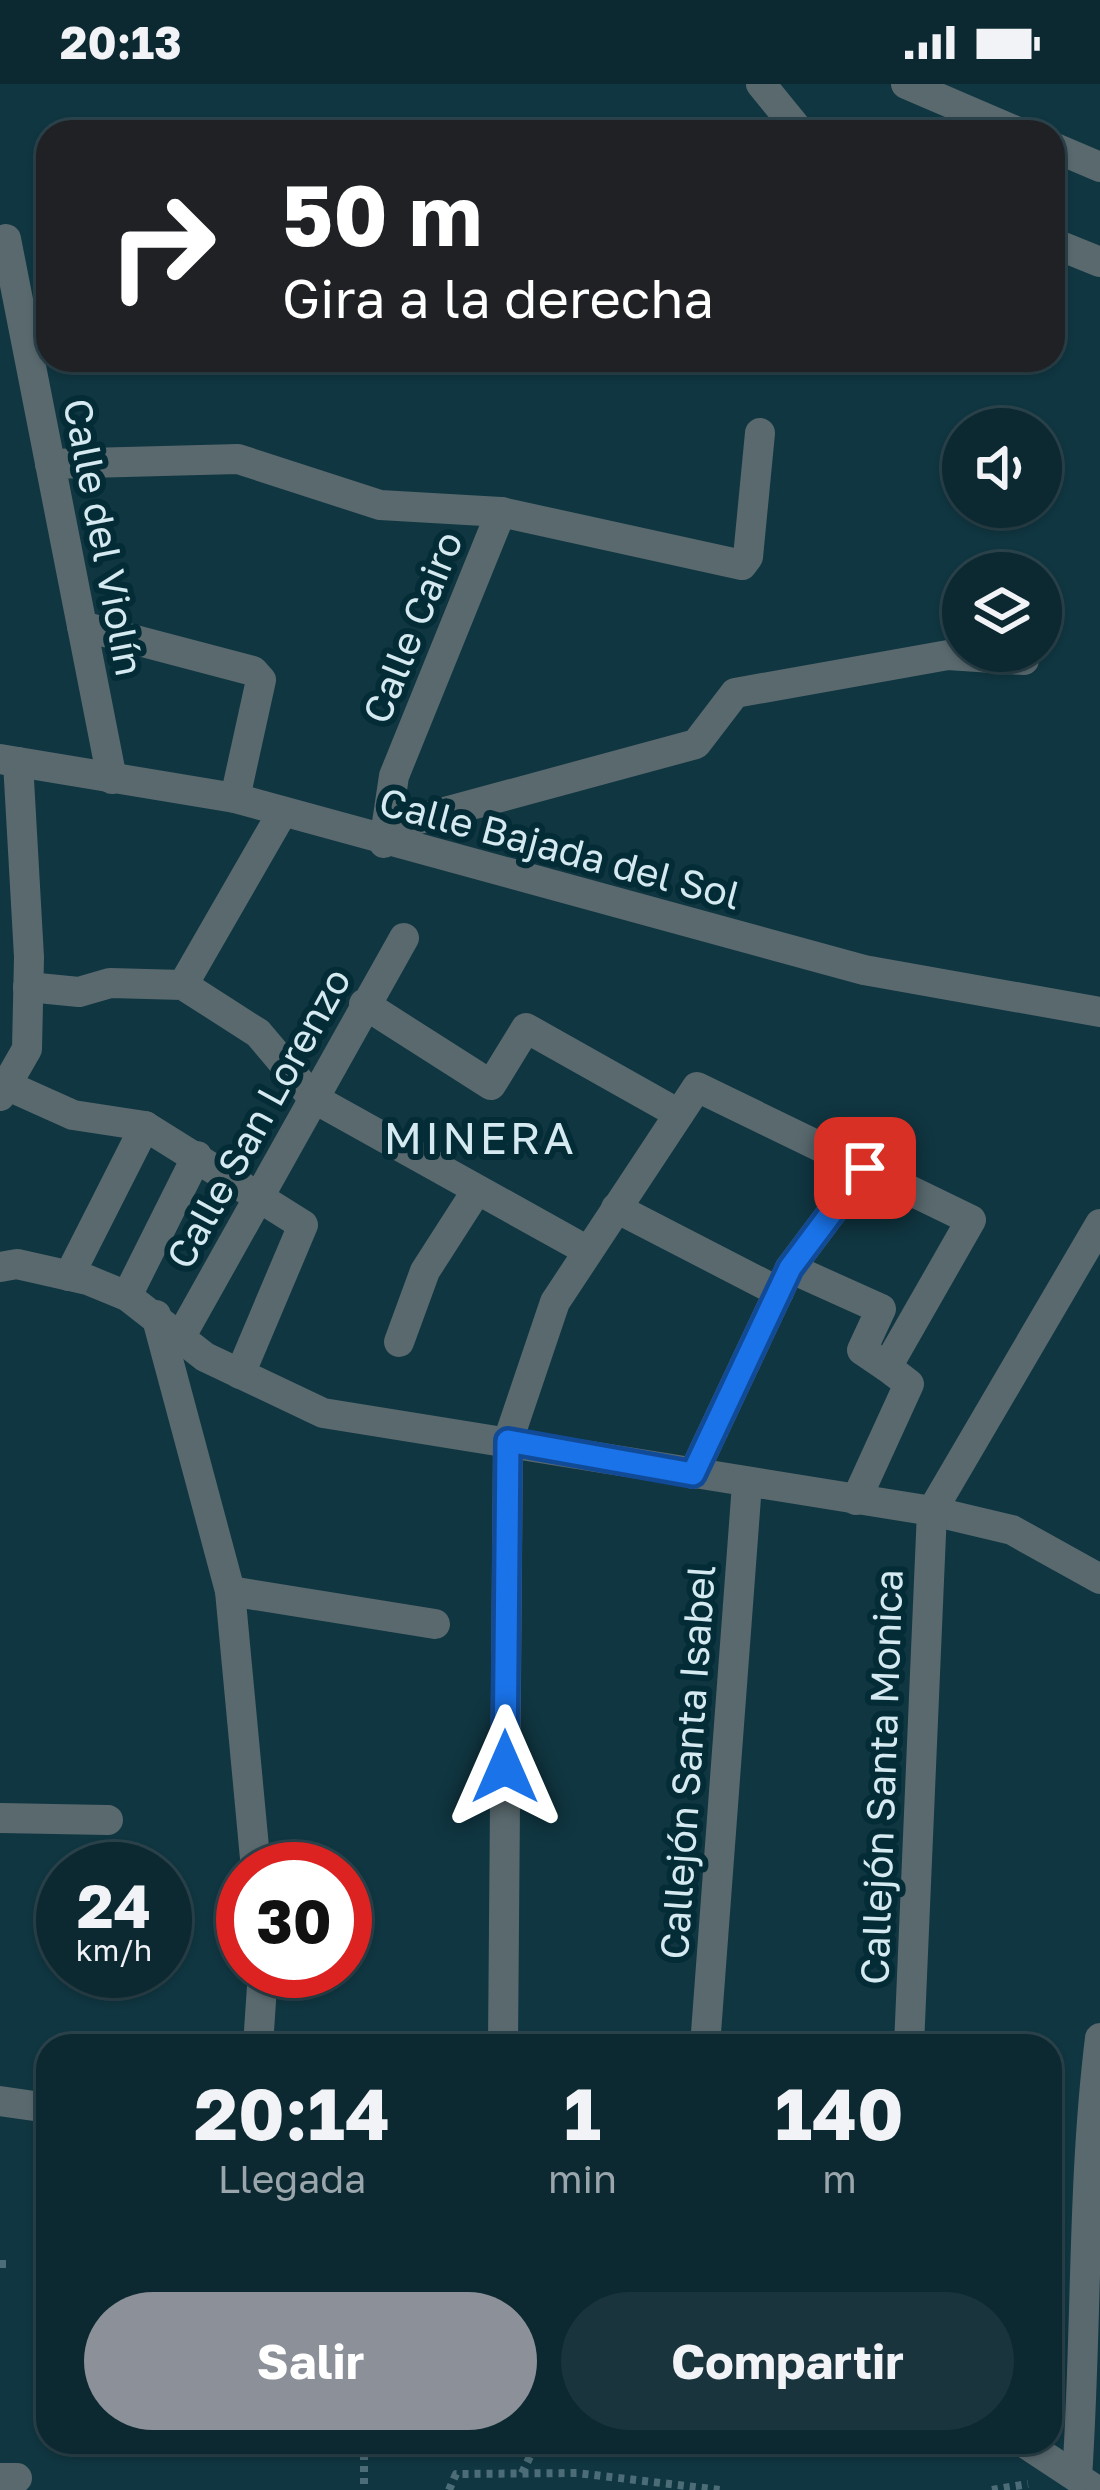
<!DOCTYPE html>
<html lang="es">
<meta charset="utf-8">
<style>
:root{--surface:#0c2831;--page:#1a343d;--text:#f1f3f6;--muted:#9aa6ab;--line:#2c444d;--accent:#8c9099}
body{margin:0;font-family:"Golos Text",sans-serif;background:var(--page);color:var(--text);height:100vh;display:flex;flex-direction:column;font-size:45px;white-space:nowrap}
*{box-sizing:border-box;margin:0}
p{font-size:39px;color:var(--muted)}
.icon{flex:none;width:66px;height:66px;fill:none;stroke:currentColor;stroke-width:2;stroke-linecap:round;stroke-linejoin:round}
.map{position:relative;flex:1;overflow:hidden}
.side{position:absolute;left:36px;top:1950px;width:1026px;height:420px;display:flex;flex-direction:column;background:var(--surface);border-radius:36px;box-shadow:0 3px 9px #0004,0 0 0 3px var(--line)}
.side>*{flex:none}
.hud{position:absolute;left:36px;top:36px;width:1029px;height:252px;border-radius:36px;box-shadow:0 3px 9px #0004,0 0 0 3px var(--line);background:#202124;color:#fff;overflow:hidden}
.buttons{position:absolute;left:942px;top:324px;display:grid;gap:24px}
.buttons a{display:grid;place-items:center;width:120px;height:120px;border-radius:50%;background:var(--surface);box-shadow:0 3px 9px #0004,0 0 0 3px var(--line);font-size:60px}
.speed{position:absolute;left:36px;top:1758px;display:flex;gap:24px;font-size:60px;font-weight:700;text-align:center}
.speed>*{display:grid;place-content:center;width:156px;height:156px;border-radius:50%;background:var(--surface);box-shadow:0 3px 9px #0004,0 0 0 3px var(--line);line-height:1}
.speed small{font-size:30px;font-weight:400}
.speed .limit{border:18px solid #d22;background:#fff;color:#111}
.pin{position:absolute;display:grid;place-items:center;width:102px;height:102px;color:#fff;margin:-51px;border-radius:24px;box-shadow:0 6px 18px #0006}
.me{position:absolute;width:132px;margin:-66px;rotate:0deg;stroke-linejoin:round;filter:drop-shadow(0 0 9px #0008)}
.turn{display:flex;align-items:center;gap:42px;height:252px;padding:0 48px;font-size:54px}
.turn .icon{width:156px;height:156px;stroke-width:2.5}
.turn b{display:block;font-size:84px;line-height:102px}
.eta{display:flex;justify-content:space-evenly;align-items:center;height:204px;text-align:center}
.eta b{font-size:72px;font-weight:700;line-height:84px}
.cta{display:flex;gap:24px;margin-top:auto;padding:24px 48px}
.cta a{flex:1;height:138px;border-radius:72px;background:var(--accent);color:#fff;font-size:48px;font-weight:700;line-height:138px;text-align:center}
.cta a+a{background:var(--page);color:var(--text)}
.status{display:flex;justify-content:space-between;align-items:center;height:84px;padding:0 60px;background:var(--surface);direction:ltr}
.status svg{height:33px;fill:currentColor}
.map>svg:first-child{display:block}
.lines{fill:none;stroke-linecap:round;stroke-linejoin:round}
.path{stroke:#4c6d77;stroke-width:8;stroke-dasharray:6 6;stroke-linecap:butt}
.street{stroke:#59696e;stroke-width:30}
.route-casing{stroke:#114b97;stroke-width:30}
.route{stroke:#1a73e8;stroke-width:21}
.labels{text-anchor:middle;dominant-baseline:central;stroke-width:12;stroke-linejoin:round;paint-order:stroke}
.street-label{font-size:39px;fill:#d5e9f0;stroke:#032c37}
.quarter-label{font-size:45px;letter-spacing:3px;fill:#d5e9f0;stroke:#032c37}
</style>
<div class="status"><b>20:13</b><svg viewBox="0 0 49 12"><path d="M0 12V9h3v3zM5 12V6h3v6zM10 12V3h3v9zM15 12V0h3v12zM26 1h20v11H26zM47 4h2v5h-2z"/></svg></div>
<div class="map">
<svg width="1100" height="2406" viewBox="0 0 1100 2406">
<rect width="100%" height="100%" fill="#103641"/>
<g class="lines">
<g class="path">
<polyline points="0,2180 10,2180"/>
<polyline points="364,2358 364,2406"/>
<polyline points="522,2389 537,2358"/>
<polyline points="449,2406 456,2390 577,2389 720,2406"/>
<polyline points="992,2406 1028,2400"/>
</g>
<g class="street">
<polyline points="761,0 800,48"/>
<polyline points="906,0 1018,48"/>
<polyline points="1053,63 1100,83"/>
<polyline points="6,155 112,695"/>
<polyline points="1053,159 1100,178"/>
<polyline points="50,380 238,375 380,421 501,428 742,481 748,473 760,349"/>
<polyline points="82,542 253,587 261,596 235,714"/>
<polyline points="0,675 235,714 864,886 1100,928"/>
<polyline points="386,744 696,660 735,609 948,571 1024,576"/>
<polyline points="384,759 394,692 501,428"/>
<polyline points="183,901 282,729"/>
<polyline points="28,903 79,908 110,899 183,901 258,949 313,1014 588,1167"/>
<polyline points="364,920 491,1001 526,944 679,1030"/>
<polyline points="6,1001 73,1031 145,1042 303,1141 240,1290"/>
<polyline points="0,1012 27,965 29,873 18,678"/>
<polyline points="616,1124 779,1208"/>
<polyline points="0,1183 17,1180 88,1196 127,1212 205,1273 323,1329 932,1427 1012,1446 1100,1495"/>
<polyline points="790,1184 881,1225 862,1266 887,1283"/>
<polyline points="69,1192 145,1042"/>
<polyline points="127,1212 197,1072"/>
<polyline points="156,1231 230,1507 256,1785"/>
<polyline points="181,1252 404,854"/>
<polyline points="399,1258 425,1187 477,1106"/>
<polyline points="693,1390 790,1184 865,1084"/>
<polyline points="230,1507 435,1540"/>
<polyline points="0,1734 108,1736"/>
<polyline points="258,1962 263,1887"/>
<polyline points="503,1962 508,1357 555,1218 697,1003 971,1136 887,1283 909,1300 856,1416"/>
<polyline points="705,1962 747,1400"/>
<polyline points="909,1962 932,1427 1100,1140"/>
<polyline points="0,2017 48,2024"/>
<polyline points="1023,2358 1096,2406"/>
<path d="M1077,2393C1087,2246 1082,2100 1100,1954"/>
<polyline points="0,2394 17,2394"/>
</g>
</g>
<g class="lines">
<defs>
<polyline id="route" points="505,1683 508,1357 693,1390 790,1184 865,1084"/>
</defs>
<use href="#route" class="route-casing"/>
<use href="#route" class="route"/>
</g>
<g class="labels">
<g class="street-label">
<text transform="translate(104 453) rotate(79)">Calle del Violín</text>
<text transform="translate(412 543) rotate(-68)">Calle Cairo</text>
<text transform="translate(560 764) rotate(15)">Calle Bajada del Sol</text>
<text transform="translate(258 1034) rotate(-61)">Calle San Lorenzo</text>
<text transform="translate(687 1678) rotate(-86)">Callejón Santa Isabel</text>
<text transform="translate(881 1693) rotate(-88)">Callejón Santa Monica</text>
</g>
<g class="quarter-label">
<text x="480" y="1053">MINERA</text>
</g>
</g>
</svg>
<div class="buttons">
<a><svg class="icon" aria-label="sound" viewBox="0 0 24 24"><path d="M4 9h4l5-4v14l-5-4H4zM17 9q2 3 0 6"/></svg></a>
<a><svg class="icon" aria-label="layers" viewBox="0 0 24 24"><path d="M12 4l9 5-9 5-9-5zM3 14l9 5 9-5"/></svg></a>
</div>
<div class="speed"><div>24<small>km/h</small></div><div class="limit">30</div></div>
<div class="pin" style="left:865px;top:1084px;background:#d93025"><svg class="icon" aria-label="arrive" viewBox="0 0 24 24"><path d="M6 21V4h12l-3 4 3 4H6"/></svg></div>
<svg class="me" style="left:505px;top:1683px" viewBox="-20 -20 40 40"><path d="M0-17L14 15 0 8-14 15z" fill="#1a73e8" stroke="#fff" stroke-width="4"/></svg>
<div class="hud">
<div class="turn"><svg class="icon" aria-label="right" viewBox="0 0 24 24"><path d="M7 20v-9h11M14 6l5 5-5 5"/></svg><div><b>50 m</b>Gira a la derecha</div></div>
</div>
<section class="side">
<div class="eta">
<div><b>20:14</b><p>Llegada</p></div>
<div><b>1</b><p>min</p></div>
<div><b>140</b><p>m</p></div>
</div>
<div class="cta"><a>Salir</a><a>Compartir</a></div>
</section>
</div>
